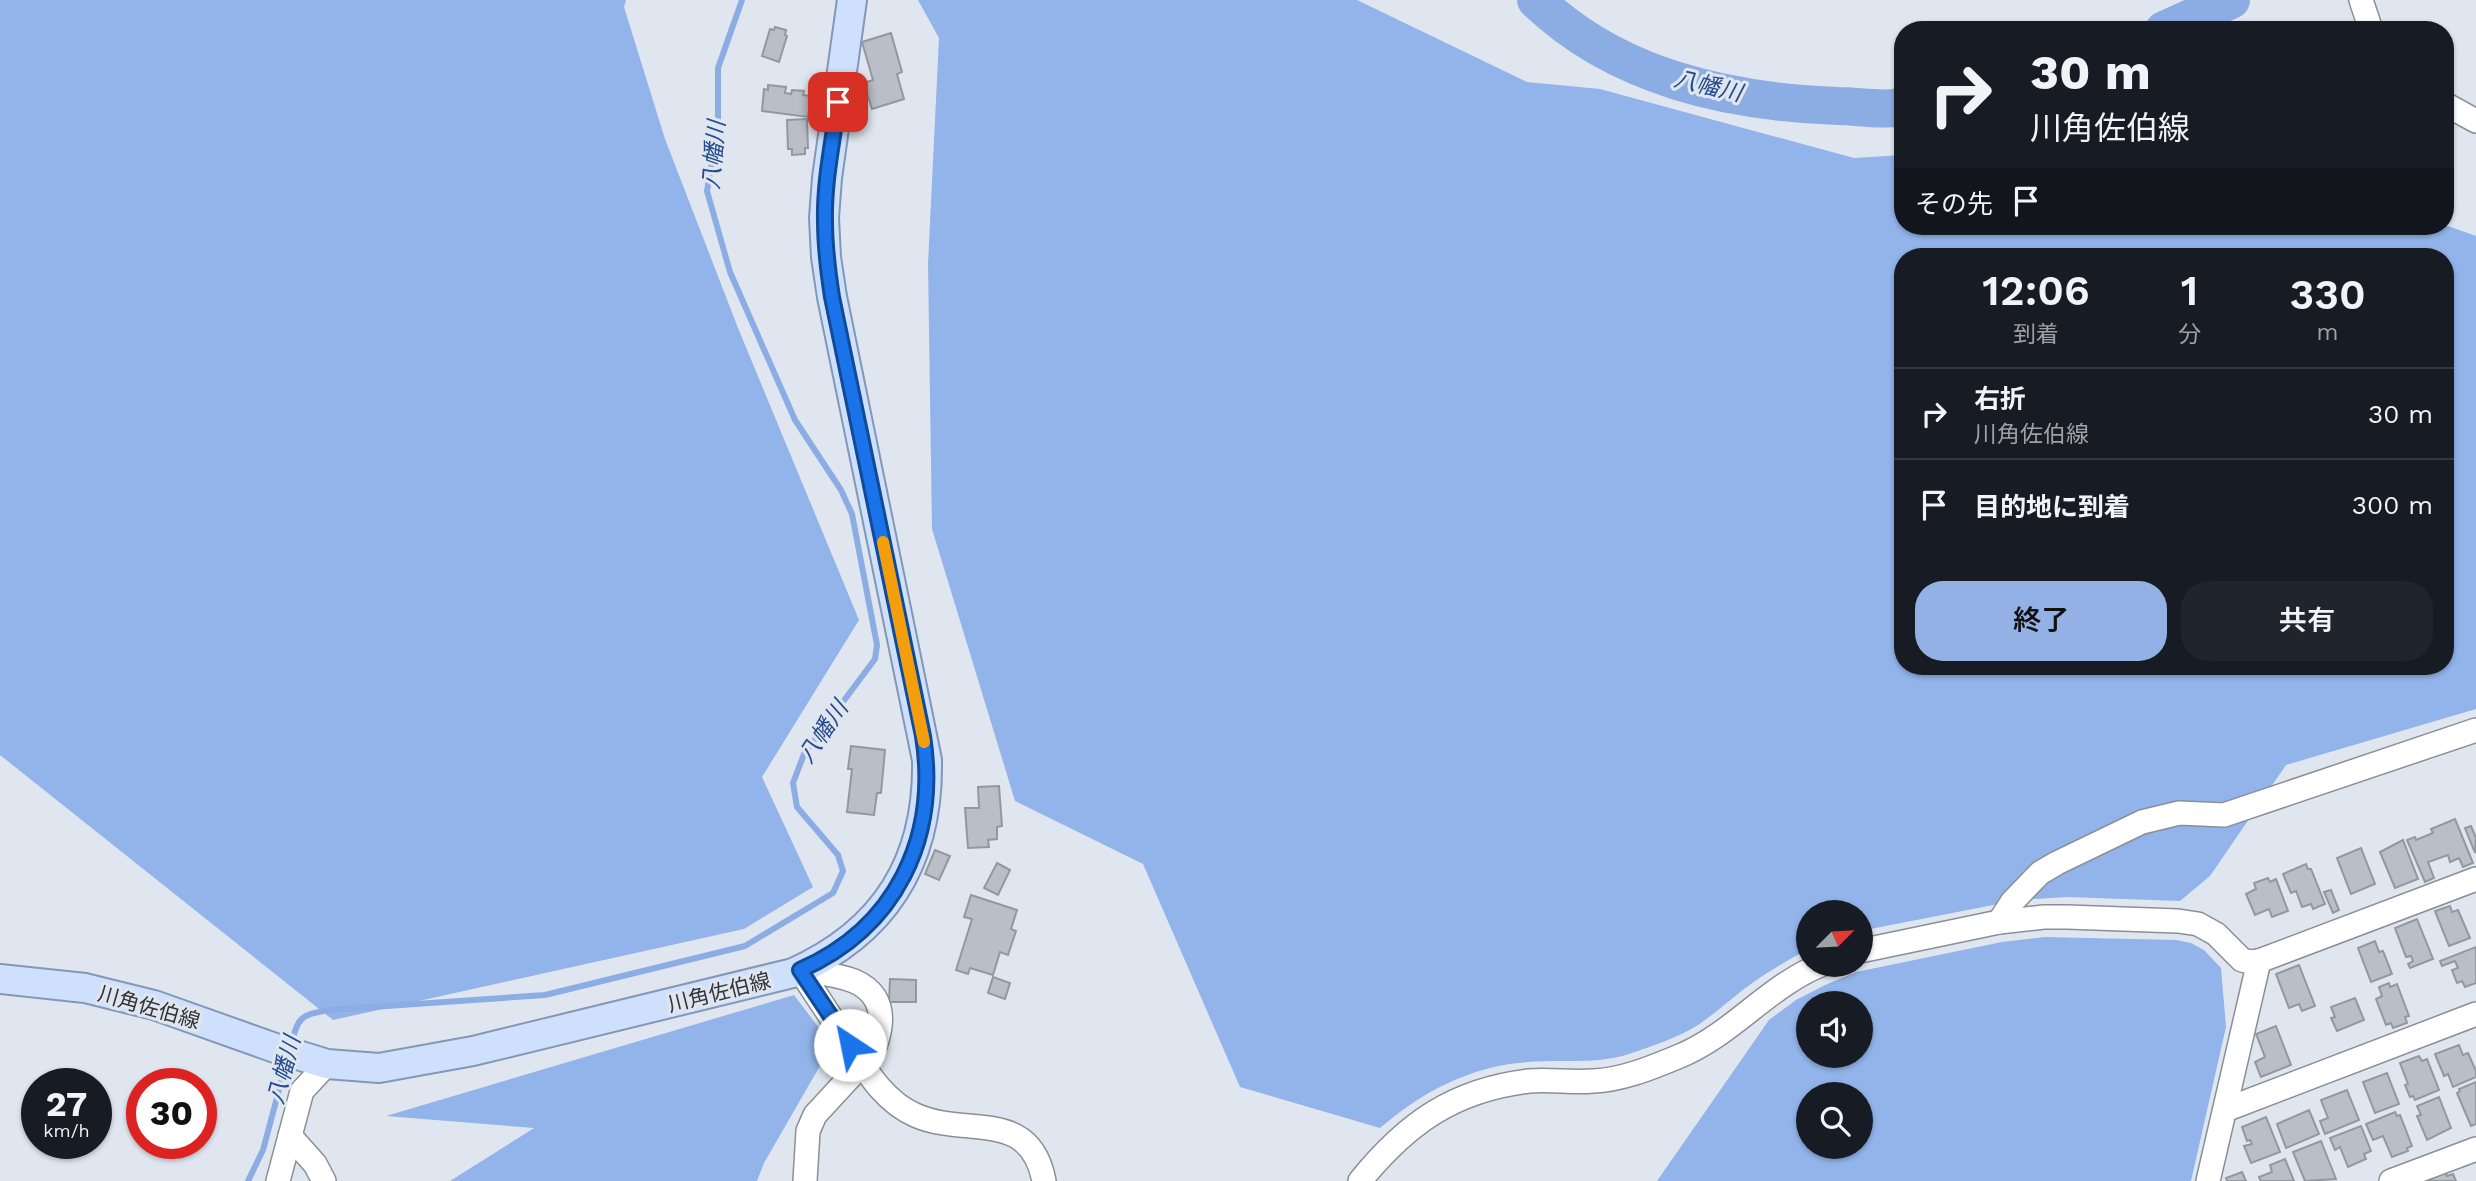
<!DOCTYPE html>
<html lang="ja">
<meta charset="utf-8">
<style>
:root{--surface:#171b24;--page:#20242c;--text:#f1f3f6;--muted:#9ea1a6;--line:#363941;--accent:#93b1e4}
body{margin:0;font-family:"Work Sans","Noto Sans JP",sans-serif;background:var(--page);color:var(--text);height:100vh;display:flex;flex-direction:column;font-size:26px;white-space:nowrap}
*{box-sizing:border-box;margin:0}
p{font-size:23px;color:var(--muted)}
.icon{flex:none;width:38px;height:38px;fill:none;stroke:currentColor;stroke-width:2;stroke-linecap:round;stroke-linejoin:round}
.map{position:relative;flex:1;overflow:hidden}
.panel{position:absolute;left:1894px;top:248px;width:560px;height:427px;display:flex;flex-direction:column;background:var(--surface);border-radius:28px;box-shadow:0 2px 5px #0004}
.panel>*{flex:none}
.guide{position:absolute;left:1894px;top:21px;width:560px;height:214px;border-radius:28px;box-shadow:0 2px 5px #0004;background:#171b24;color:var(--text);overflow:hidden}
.needle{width:46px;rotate:66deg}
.fabs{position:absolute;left:1796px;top:900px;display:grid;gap:14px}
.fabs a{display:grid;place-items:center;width:77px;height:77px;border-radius:50%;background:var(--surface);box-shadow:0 2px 5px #0004;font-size:35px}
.speed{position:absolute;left:21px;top:1068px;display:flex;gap:14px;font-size:35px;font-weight:700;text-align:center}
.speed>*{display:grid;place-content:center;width:91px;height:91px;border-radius:50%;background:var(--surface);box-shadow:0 2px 5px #0004;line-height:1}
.speed small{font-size:18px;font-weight:400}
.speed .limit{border:10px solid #d22;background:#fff;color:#111}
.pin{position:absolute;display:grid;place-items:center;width:60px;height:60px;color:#fff;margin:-30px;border-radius:14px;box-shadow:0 4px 10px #0006}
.me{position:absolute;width:77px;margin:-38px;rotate:326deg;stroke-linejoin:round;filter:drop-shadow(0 0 5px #0008)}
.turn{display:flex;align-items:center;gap:24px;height:147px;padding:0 21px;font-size:32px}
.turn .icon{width:91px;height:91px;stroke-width:2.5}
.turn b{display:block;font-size:49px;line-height:60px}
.then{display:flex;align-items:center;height:66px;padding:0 21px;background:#0003;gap:14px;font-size:26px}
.eta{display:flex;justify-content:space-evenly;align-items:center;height:119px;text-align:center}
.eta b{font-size:42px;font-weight:600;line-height:49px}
.cta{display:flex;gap:14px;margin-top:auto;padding:14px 21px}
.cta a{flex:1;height:80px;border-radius:28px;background:var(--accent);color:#111;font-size:28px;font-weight:600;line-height:80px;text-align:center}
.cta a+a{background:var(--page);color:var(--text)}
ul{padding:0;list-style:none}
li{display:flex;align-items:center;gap:21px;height:91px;padding:0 21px;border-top:2px solid var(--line)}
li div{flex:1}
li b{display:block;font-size:26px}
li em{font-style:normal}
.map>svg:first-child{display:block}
.forest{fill:#92b4ea;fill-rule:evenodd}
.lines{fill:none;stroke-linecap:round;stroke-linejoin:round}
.stream{stroke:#8cade3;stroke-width:6}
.river{stroke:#8cade3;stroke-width:38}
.building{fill:#b9bec7;stroke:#9398a0;stroke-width:2}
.minor-casing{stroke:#8a8f97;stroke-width:26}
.major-casing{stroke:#8397b7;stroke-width:32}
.minor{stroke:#fff;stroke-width:23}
.major{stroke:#cfe0fd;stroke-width:28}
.route-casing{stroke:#114b97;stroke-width:18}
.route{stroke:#1a73e8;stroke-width:12}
.slow{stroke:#f59e0b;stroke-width:12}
.labels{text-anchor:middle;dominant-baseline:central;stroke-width:6;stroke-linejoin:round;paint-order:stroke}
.street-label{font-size:21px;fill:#323437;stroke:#e0e6ef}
.water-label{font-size:23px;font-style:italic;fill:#244b8c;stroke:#e0e6ef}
</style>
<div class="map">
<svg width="2476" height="1181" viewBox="0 0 2476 1181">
<rect width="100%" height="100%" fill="#e0e6ef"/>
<g class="forest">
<polygon points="0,0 626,0 624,7 665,139 738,328 859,620 762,777 813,887 744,929 333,1020 0,755"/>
<path d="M918,0H1357L1527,82L1600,89L1854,158L1902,155V226L2445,225L2476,236V709L2286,765L2210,876L2180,901L2067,897L2019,900L1860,931V912H1808V949C1786,961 1764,974 1744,989C1729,1001 1714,1014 1698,1025C1677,1038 1652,1046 1629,1054C1595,1065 1563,1059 1528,1062C1471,1066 1423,1091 1380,1128L1240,1087L1143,864L1015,801L932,529L928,264L939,38ZM1902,257H2445V667H1902Z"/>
<path d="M2045,937L2176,940L2191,943L2204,950L2221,968L2226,1027L2191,1181H1657L1769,1020L1796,1000L1825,985L1856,972L2002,942ZM1808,1003H1860V1055H1808ZM1808,1094H1860V1146H1808Z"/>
<polygon points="794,995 832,1045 764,1163 757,1181 450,1181 534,1128 386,1116"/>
</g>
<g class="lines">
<g class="stream">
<path d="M291,1046C298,1017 300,1015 329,1010L545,995L745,946L833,893L843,871L838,855L797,807L793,783L804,754L875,659L877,645L852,514L841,490L795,420L730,272L707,191L718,124V68L742,0"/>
<polyline points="248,1181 263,1150 287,1060"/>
</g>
<g class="river">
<path d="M1536,0C1617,78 1729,102 1838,106C1858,106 1882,111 1902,107"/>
<polyline points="2164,30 2231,0"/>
</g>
</g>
<g class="building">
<polygon points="775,27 786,30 785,35 787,36 779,62 762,56 770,29 774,30"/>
<polygon points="891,33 902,72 897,74 904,99 872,109 864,83 873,80 862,42"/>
<polygon points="768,85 786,87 785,93 791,94 792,90 804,91 803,95 811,96 808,117 762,111 764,89 768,90"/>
<polygon points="807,119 808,148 805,148 805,154 792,155 792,149 788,149 787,120"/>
<polygon points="851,746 885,750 881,793 877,793 874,815 847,812 852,769 848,769"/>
<polygon points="999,786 1002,826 997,827 997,839 988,840 989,847 968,848 965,808 979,808 978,787"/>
<polygon points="2455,819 2473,863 2463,867 2459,858 2450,862 2448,855 2428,862 2434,878 2425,882 2407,840 2415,837 2416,840 2433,833 2431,829"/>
<polygon points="2471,826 2476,838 2475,853 2465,828"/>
<polygon points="2403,840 2418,879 2395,888 2380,852"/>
<polygon points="2361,848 2375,884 2351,894 2337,858"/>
<polygon points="935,850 950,856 939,880 925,874"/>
<polygon points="997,863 1010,870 998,895 984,888"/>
<polygon points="2306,864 2308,869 2311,869 2325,904 2313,909 2311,904 2302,907 2296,891 2291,893 2283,874"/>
<polygon points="2268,878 2270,882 2276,879 2288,911 2272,917 2269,909 2255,915 2246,894 2256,889 2254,883"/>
<polygon points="2331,890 2339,910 2333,913 2324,892"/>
<polygon points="971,895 1017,910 1011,929 1016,931 1008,955 1000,952 993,975 970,968 968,974 956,970 972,919 964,917"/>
<polygon points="2450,906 2452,912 2458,910 2470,938 2449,946 2435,911"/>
<polygon points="2417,919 2433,959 2410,968 2408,964 2413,961 2411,956 2406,957 2395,928"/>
<polygon points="2375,941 2379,952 2383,951 2392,974 2371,982 2358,948"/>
<polygon points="2476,947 2476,983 2465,987 2462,981 2457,983 2452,970 2458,968 2455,961 2442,966 2440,961"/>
<polygon points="2299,965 2315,1006 2302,1011 2299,1004 2289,1008 2276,974"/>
<polygon points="993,977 1010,983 1005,999 988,993"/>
<polygon points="890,979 916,980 916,1002 889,1002"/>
<polygon points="2389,983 2390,987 2397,984 2409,1016 2405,1017 2407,1023 2393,1028 2391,1023 2386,1025 2376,999 2382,996 2379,987"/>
<polygon points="2355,998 2364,1020 2337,1031 2331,1018 2335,1017 2331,1007"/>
<polygon points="2276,1026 2291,1065 2261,1077 2255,1062 2265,1057 2256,1034"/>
<polygon points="2459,1045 2463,1055 2468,1053 2476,1071 2476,1077 2453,1087 2448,1074 2444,1076 2435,1054"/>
<polygon points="2419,1056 2422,1061 2427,1059 2439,1090 2415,1100 2413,1096 2410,1097 2405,1085 2408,1084 2400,1063"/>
<polygon points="2387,1073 2399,1104 2375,1113 2363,1082"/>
<polygon points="2476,1082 2476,1124 2471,1126 2457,1093 2460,1091 2459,1089"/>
<polygon points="2347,1090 2359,1120 2325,1134 2320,1121 2328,1118 2321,1100"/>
<polygon points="2439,1097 2451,1128 2427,1140 2417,1116 2421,1115 2417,1106"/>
<polygon points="2309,1110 2319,1134 2286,1148 2277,1124"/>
<polygon points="2395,1112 2397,1116 2400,1115 2412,1146 2407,1148 2408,1151 2392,1157 2383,1136 2373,1140 2366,1124"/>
<polygon points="2266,1117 2280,1152 2251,1163 2244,1146 2252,1144 2250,1140 2247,1141 2242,1127"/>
<polygon points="2361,1126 2371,1151 2364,1154 2366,1159 2348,1167 2340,1147 2335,1150 2330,1138"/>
<polygon points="2321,1141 2336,1179 2305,1181 2293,1152"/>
<polygon points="2285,1159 2294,1181 2261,1181 2259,1177 2272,1172 2270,1165"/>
<polygon points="2242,1172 2246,1181 2227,1181 2226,1178"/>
<polygon points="2445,1172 2447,1176 2453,1174 2456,1181 2427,1181"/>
</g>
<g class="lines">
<defs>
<g id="minor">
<polyline points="2361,0 2371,30"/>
<polyline points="2445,104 2476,121"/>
<polyline points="1999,922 2012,902 2040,873 2057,863 2142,822 2179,813 2224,815 2476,730"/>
<polyline points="1860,951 1999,922 2044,917 2067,917 2178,921 2198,924 2216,934 2242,960 2250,962 2259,961"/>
<path d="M800,970C814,992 829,1014 844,1037C864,1066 881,1100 915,1115C966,1138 1030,1107 1044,1181"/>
<path d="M800,970C818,973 837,974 854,981C894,998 881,1039 865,1067"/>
<polyline points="2225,1110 2476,1014"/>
<polyline points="290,1136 315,1164 324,1181"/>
<polyline points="278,1181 302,1091 327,1064"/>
<polyline points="805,1181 808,1131 815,1115 862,1064"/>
<path d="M1360,1181C1407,1123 1454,1090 1529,1081C1551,1079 1572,1083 1593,1081C1623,1080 1653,1067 1680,1056C1733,1034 1769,985 1823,964"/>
<polyline points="2208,1181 2259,961 2476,879"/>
<polyline points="2391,1181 2476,1149"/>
</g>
<path id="major" d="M0,979L85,988L154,1005L275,1048L327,1064L379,1068L473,1051L793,973C885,932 929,861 927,760L832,297L826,257L824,218L827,178L852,0"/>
</defs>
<use href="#minor" class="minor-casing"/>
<use href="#major" class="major-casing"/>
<use href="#minor" class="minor"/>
<use href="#major" class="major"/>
</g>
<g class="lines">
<defs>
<path id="route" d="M838,102C833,141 824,181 825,221C825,247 828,271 832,297L923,736C939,838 896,928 800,970L850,1045"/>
</defs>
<use href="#route" class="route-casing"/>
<use href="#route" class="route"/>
<polyline class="slow" points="883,542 924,742"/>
</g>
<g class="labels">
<g class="street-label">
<text transform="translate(719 992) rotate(-14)">川角佐伯線</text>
<text transform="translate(149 1007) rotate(16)">川角佐伯線</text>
</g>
<g class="water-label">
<text transform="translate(1708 86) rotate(13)">八幡川</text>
<text transform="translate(714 155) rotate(-85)">八幡川</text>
<text transform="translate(823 732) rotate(-56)">八幡川</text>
<text transform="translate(284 1070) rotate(-75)">八幡川</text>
</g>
</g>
</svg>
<div class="fabs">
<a><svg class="needle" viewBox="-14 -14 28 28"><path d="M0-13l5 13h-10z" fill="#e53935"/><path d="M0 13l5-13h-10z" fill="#9ea1a6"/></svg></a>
<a><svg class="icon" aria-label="sound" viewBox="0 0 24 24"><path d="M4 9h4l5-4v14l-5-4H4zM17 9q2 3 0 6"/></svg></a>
<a><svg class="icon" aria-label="search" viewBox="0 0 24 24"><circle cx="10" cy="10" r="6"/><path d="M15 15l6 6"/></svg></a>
</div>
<div class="speed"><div>27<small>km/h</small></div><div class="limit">30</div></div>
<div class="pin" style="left:838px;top:102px;background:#d93025"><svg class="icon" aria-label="arrive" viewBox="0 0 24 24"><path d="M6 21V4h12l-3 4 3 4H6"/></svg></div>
<svg class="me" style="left:850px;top:1045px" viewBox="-20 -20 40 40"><circle r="19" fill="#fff"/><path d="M0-13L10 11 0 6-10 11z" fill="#1a73e8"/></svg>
<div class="guide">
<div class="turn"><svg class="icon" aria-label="right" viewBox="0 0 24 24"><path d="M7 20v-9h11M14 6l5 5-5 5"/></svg><div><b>30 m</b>川角佐伯線</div></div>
<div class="then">その先<svg class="icon" aria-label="arrive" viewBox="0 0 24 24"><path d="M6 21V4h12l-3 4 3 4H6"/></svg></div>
</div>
<section class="panel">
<div class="eta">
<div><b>12:06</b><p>到着</p></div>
<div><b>1</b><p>分</p></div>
<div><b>330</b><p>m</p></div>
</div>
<ul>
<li><svg class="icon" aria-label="right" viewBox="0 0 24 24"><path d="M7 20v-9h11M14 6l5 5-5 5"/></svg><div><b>右折</b><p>川角佐伯線</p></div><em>30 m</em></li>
<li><svg class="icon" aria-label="arrive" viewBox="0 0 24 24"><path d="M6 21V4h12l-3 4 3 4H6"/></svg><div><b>目的地に到着</b></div><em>300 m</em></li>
</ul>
<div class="cta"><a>終了</a><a>共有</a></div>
</section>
</div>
